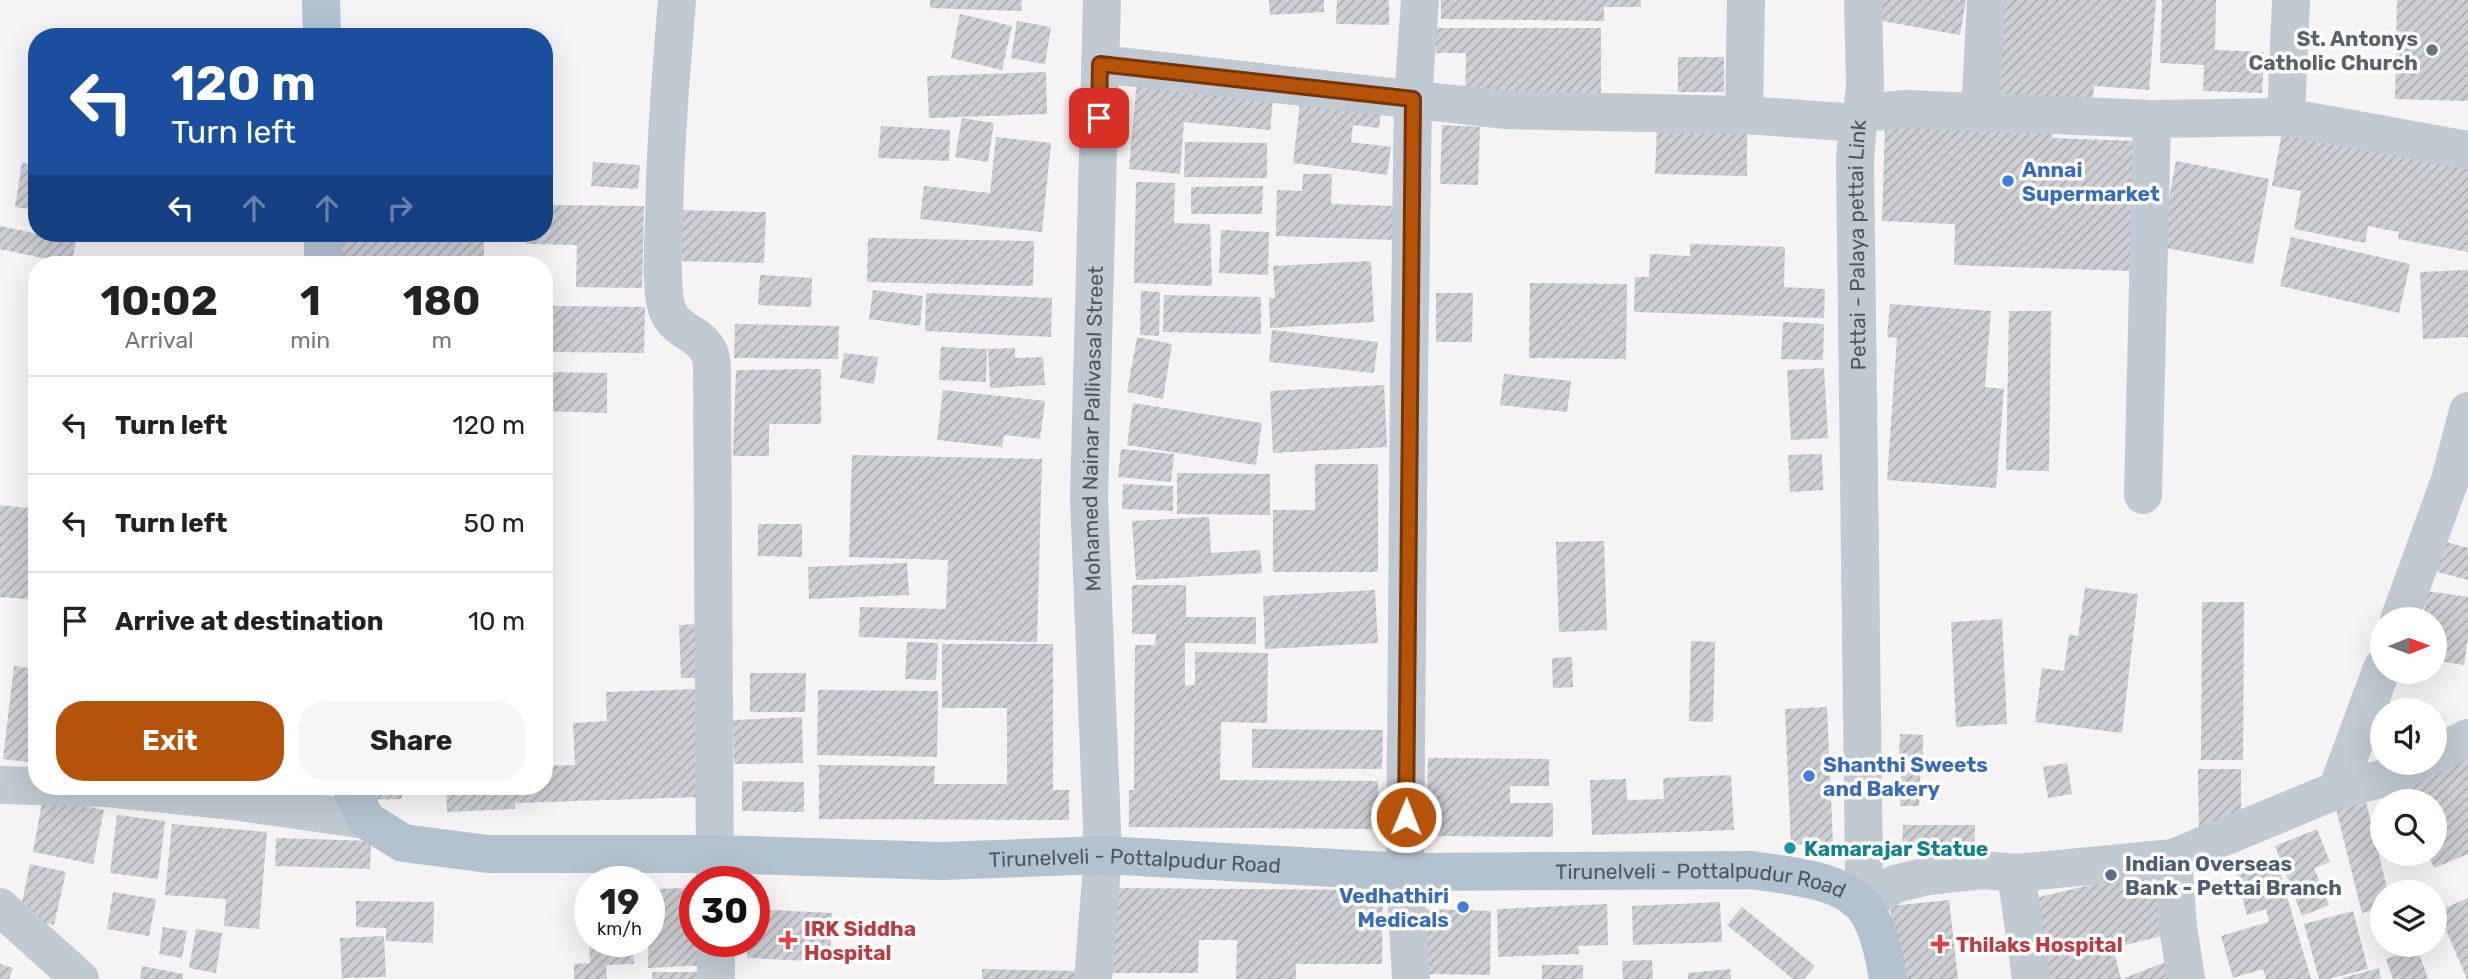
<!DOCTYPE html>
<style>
:root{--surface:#fff;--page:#f6f6f6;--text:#222;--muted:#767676;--line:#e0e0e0;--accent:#b45309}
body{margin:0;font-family:Rubik,sans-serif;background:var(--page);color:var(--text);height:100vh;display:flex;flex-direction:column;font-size:26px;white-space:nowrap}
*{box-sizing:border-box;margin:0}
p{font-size:23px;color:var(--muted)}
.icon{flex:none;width:38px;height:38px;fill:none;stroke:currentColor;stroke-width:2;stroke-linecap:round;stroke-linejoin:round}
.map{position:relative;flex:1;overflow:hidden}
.sheet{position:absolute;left:28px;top:256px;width:525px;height:539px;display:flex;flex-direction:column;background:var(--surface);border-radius:28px;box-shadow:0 7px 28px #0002}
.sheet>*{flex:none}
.top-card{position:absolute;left:28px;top:28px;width:525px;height:214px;border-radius:28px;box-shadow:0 7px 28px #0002;background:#1a4fa0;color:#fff;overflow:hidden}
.needle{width:46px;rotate:89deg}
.fabs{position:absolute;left:2370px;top:607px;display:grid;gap:14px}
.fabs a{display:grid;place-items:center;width:77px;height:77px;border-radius:50%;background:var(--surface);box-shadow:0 7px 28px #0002;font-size:35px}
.speed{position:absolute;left:574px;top:866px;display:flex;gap:14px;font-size:35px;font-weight:700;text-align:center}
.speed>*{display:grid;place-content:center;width:91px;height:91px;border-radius:50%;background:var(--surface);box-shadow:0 7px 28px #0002;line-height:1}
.speed small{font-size:18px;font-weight:400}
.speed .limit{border:10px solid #d22;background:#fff;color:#111}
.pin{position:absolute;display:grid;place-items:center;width:60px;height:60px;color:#fff;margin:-30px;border-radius:14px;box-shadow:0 4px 10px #0006}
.me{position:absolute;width:77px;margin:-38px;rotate:1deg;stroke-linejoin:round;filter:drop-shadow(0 0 5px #0008)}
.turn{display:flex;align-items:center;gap:24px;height:147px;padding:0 28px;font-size:32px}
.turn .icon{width:91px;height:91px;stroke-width:2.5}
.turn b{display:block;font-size:49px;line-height:60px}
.lanes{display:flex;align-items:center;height:66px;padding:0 28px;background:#0003;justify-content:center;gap:35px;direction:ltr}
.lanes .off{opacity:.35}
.eta{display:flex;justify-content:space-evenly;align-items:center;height:119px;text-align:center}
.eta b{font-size:42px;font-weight:700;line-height:49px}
.primary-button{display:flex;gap:14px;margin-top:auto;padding:14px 28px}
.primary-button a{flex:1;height:80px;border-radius:28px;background:var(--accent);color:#fff;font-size:28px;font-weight:700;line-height:80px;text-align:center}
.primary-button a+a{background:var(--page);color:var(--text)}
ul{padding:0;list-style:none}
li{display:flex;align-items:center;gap:21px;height:98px;padding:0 28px;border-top:2px solid var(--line)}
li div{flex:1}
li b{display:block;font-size:26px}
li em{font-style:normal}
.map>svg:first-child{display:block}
.building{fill:url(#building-hatch)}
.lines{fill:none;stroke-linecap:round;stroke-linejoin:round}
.minor{stroke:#c1cad2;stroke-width:38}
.major{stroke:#b3c2d1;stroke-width:38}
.route-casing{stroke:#753606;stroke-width:18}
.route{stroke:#b45309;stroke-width:12}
.worship-dot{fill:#6b7280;stroke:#fff;stroke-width:2.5}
.shop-dot{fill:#3f7fe0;stroke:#fff;stroke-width:2.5}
.culture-dot{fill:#0f9aa8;stroke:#fff;stroke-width:2.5}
.service-dot{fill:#5c6f8a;stroke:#fff;stroke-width:2.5}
.health-dot{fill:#e0444e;stroke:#fff;stroke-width:2.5}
.labels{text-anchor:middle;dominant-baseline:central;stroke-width:7;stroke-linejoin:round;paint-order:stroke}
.worship-label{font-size:21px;font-weight:bold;fill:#5b616d;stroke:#fff;text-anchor:end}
.shop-label{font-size:21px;font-weight:bold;fill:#366cbe;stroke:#fff;text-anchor:start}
.street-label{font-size:21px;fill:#4a5661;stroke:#fff}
.culture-label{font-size:21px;font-weight:bold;fill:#0d838f;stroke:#fff;text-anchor:start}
.service-label{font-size:21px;font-weight:bold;fill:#4e5e75;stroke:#fff;text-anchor:start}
.health-label{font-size:21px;font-weight:bold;fill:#be3a42;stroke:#fff;text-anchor:start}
</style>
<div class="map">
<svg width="2468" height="979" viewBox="0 0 2468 979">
<defs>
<pattern id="building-hatch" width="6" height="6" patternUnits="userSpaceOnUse" patternTransform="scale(1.75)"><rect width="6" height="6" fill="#cdcfd5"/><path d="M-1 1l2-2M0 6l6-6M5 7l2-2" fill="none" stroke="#a8abb0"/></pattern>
</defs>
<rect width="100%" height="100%" fill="#f5f3f3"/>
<g class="building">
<polygon points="930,0 1022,0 1021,11 930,8"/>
<polygon points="1269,0 1324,0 1324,12 1270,15"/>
<polygon points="1337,0 1389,0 1389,25 1336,24"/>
<polygon points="1441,0 1641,0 1641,7 1604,7 1604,21 1441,19"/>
<polygon points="1881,0 1966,0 1960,35 1877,20"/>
<polygon points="2002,0 2156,0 2149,90 2094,86 2092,109 1996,102"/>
<polygon points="2162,0 2216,0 2215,50 2264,52 2262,93 2203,91 2204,65 2160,63"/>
<polygon points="2397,0 2468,0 2468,101 2395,99"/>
<polygon points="960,14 1012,26 1002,70 951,58"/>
<polygon points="1017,21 1051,27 1045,64 1011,58"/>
<polygon points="1436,28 1601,28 1601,99 1465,99 1466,53 1436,53"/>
<rect x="1678" y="57" width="46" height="35"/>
<polygon points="1046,72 1047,114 929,118 927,76"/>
<polygon points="1137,79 1274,90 1270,130 1184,122 1180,174 1129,169"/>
<polygon points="1301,94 1381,113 1379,128 1353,125 1351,142 1391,147 1387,175 1293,163"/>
<polygon points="962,118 994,123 988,162 955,157"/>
<polygon points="1885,124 2053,129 2052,138 2134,141 2130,271 1954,265 1955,224 1882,221"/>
<polygon points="1442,125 1480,127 1478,185 1440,184"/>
<polygon points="1657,125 1747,127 1747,176 1655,174"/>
<polygon points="881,126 950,130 949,161 878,158"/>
<polygon points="2282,132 2468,166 2468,252 2398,239 2399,232 2368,226 2365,243 2294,229 2301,191 2272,186"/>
<polygon points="996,137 1051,143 1042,232 920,219 924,186 990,193"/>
<polygon points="1185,142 1267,143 1267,178 1184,177"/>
<polygon points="2176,161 2269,179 2253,264 2160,247"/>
<polygon points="593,162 640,165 638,189 591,186"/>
<polygon points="22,163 37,165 37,210 15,207"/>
<polygon points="1303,174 1332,174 1331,204 1396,206 1395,240 1276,236 1277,190 1302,191"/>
<polygon points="1136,182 1175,183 1174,223 1210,224 1212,286 1134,283"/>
<polygon points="1263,186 1262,214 1191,214 1191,187"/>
<polygon points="544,205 644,206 642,288 576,287 577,245 526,244 526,233 544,233"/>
<polygon points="675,210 766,212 764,263 674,261"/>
<polygon points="0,226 76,242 71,264 0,249"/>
<polygon points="1221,230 1269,232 1268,275 1219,273"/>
<rect x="329" y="233" width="155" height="31"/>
<polygon points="2291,237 2410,264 2399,313 2280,286"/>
<polygon points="868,238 1034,241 1033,286 867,282"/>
<polygon points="1690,244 1785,247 1784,287 1825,289 1824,318 1634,312 1635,277 1649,277 1650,254 1690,256"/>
<polygon points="1371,261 1374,322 1270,328 1269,298 1275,298 1273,266"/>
<polygon points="2468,270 2468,337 2423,339 2420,272"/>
<polygon points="760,275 812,278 811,307 758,305"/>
<polygon points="1530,283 1627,284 1626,359 1529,358"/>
<polygon points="873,290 923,296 920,326 869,319"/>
<polygon points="1141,291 1160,292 1159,336 1140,335"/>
<polygon points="926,293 1052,298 1051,337 925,331"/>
<polygon points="1436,293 1473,293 1472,342 1436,342"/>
<polygon points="1164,295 1261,297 1261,334 1163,332"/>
<polygon points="1890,304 1991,311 1985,387 2004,389 1996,488 1887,480 1897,338 1887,337"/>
<polygon points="550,306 645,307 644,353 550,352"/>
<polygon points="2009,311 2051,311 2049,471 2006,470"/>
<polygon points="1783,322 1824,324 1823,360 1781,359"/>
<polygon points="735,324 839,326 838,359 734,358"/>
<polygon points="1272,330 1378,342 1374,373 1269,362"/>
<polygon points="1137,337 1172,344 1163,399 1127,392"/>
<polygon points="941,347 987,349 986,382 939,380"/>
<polygon points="1015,348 1015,358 1043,357 1045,385 990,388 988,349"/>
<polygon points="844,353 878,357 874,384 840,378"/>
<polygon points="1824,368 1828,438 1791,440 1787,370"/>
<polygon points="821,369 821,424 769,424 769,456 733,456 736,370"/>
<polygon points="544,372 607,373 607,413 544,411"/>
<polygon points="1504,374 1571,381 1567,412 1500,405"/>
<polygon points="1384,385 1387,447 1273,453 1270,391"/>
<polygon points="943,390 1045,401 1040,439 1004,435 1002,447 937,440"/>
<polygon points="1133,403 1262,423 1256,465 1127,445"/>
<polygon points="1121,449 1174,454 1171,482 1118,477"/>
<polygon points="1822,454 1823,490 1790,492 1788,455"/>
<polygon points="852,455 1042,459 1037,642 859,637 860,607 946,609 948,560 849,557"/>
<polygon points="1315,464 1378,464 1378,572 1273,572 1273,510 1315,510"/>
<polygon points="1177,473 1270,474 1270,515 1177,514"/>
<polygon points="1123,484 1173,486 1173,511 1122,509"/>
<polygon points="0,505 37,509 37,600 0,597"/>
<polygon points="1209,517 1211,553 1260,550 1262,573 1136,580 1132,521"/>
<polygon points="758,524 802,524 802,557 758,556"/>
<polygon points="1604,541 1607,630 1559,632 1556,542"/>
<polygon points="2442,541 2468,548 2468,580 2434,571"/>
<polygon points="907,563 909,595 809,599 808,567"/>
<polygon points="1132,585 1186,585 1186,617 1256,617 1256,644 1185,643 1185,686 1195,685 1195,652 1268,653 1267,723 1221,722 1220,780 1378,781 1378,829 1129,827 1129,790 1134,790 1135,645 1155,645 1156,634 1132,634"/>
<polygon points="2085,588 2138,594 2122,733 2035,722 2042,668 2064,671 2069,635 2078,636"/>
<polygon points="1375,590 1378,643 1265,649 1263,596"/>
<polygon points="2427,591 2468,597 2468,637 2464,665 2434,660 2434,620 2423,620"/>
<polygon points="2202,602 2244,602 2243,760 2201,760"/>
<polygon points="2002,619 2007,724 1956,727 1951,622"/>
<polygon points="698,624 700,678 681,678 679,625"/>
<polygon points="1691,641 1715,642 1713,722 1689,721"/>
<polygon points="907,642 938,643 936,680 905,679"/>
<polygon points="942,644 1053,644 1053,790 1069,790 1069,820 819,819 819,765 935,766 934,784 1007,784 1007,708 942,708"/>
<polygon points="1572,657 1573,687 1553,688 1552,658"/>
<polygon points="14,666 37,669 37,763 3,759"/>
<polygon points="750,673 806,673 805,712 750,712"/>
<polygon points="698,689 701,797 515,803 515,809 447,812 446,786 544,786 544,766 575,765 573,723 607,721 606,692"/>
<polygon points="818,690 938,691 937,757 817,755"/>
<polygon points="1827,707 1833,843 1791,845 1785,709"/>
<polygon points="802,717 803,763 734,764 733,720"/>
<polygon points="1252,729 1383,730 1382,769 1252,768"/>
<polygon points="1900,734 1923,735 1923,758 1899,757"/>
<polygon points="2468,753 2468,854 2434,868 2428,854 2434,854 2434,802 2406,802 2398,782"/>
<polygon points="1428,758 1549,759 1549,786 1510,786 1510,803 1553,803 1553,837 1427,836"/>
<polygon points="1902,761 1921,761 1919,806 1900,806"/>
<polygon points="2067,763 2072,794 2048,798 2043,767"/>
<polygon points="2198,769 2241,769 2241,828 2199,828"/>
<polygon points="1731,775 1734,830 1592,835 1590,780 1626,779 1627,800 1664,799 1663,778"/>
<polygon points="742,781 804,782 804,812 742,811"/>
<polygon points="364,786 402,786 402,799 364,800"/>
<polygon points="43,798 104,810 93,864 33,852"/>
<polygon points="2366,802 2388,892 2382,892 2382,908 2362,913 2336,809"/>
<polygon points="117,815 165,821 158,879 110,873"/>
<polygon points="172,824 267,832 259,929 224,926 226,899 165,895"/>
<polygon points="1903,825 1975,825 1974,852 1902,851"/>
<polygon points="2317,829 2330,862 2314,868 2329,905 2302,916 2275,846"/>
<polygon points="276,838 371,841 370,869 275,866"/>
<polygon points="2277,862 2311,979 2266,979 2263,969 2233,978 2221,936 2269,922 2266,909 2247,915 2236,874"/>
<polygon points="30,864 66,872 54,925 19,917"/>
<polygon points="2150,871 2166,935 2113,948 2121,979 2046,979 2027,900"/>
<polygon points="695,888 695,942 709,942 710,965 648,968 649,889"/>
<polygon points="1109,888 1383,890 1382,964 1296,964 1296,979 1236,979 1237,940 1199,940 1198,973 1109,973"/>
<polygon points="113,892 156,899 149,936 107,929"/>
<polygon points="2468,898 2468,979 2467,979 2438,911"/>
<polygon points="1949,900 1958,979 1898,979 1890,906"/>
<polygon points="356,901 434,902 433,943 386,941 386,928 356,927"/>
<polygon points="1720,902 1722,942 1633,945 1632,906"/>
<polygon points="1607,904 1608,945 1578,946 1579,954 1498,957 1497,909"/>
<polygon points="1742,907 1815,966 1804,979 1793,979 1727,925"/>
<polygon points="754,909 832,913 830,962 747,958 748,942 754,942"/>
<polygon points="1425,909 1491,911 1490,975 1423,974"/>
<polygon points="2353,911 2368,969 2328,979 2319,979 2304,924"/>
<polygon points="163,927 187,931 182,958 159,954"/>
<polygon points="196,929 222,933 216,973 189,968"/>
<polygon points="384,936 386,977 342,978 340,938"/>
<polygon points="589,942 633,942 634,964 606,965 607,979 574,979 574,964 590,963"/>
<polygon points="2417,948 2428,979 2393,979 2386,959"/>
<polygon points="1652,960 1653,979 1623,979 1622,961"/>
<polygon points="2168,961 2175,979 2122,979"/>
<polygon points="0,964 13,968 9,979 0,979"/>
<rect x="1542" y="965" width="41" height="14"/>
<polygon points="142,966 183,974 183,979 140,979"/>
<polygon points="2379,968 2381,979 2343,979 2342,978"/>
<polygon points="982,969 1076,971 1075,979 982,979"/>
<polygon points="1730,969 1731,979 1688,979 1688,973"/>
<rect x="652" y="972" width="54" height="7"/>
</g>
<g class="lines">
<g class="minor">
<path d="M677,0C671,73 665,147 664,220C663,246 661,275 665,301C671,334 698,329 709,352C712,358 712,366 712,373L715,882"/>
<polyline points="1100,64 1506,110 1744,115 1858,123"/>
<polyline points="1862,113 1865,86 1863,0"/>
<polyline points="1980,113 1986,0"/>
<polyline points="1744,115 1746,0"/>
<polyline points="2286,117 2291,0"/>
<polyline points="2143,495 2152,119"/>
<polyline points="2399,620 2450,480 2468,411"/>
<polyline points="2434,755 2468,738"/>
<polyline points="0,785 107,788 233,801 366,820"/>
<polyline points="2337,790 2382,668"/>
<polyline points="2173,858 2178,927 2186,979"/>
<polyline points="2016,873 2031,979"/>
<path id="s1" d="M1855,899L1862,886L1864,872L1855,160L1858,123L1862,113L1906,109L2152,119L2286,117L2468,150"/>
<polyline points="0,907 80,979"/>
<polyline points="1866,910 1874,898 1895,884 1928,876 1983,870 2016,873 2173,858 2337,790 2385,778 2417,763"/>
<polyline points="716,942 716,979"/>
<path id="s2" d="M1093,979L1103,855L1089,497L1102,0"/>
<polyline points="1411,979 1405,872 1409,377 1413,99 1420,0"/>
</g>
<g class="major">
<polyline points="321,0 322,37"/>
<polyline points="323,233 323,264"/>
<path id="s3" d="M350,786L366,820L403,843L488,854H715L941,861L1103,855L1405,872L1751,870C1785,875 1847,879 1867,911C1880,932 1884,956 1888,979"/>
</g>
</g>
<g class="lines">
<defs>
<polyline id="route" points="1099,118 1100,64 1413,99 1406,817"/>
</defs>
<use href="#route" class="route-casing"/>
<use href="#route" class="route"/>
</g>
<circle class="worship-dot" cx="2432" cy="50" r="7"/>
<g class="shop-dot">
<circle cx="2008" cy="181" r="7"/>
<circle cx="1809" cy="776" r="7"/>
<circle cx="1463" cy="907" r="7"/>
</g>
<circle class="culture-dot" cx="1790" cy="848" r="7"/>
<circle class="service-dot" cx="2111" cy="875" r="7"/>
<g class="health-dot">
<path d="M784.5 929.5h7v7h7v7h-7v7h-7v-7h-7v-7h7z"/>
<path d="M1936.5 933.5h7v7h7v7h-7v7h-7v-7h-7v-7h7z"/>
</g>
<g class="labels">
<g class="worship-label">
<text x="2418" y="38">St. Antonys<tspan x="2418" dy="24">Catholic Church</tspan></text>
</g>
<g class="shop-label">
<text x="2022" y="169">Annai<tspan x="2022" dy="24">Supermarket</tspan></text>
<text x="1823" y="764">Shanthi Sweets<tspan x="1823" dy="24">and Bakery</tspan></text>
<text x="1449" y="895" text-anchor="end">Vedhathiri<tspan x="1449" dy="24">Medicals</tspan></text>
</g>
<g class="street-label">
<text stroke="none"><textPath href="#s1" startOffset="656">Pettai - Palaya pettai Link</textPath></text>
<text stroke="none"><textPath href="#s2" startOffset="551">Mohamed Nainar Pallivasal Street</textPath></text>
<text stroke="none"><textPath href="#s3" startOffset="814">Tirunelveli - Pottalpudur Road</textPath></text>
<text stroke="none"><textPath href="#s3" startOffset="1381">Tirunelveli - Pottalpudur Road</textPath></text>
</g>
<g class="culture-label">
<text x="1804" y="848">Kamarajar Statue</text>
</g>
<g class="service-label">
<text x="2125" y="863">Indian Overseas<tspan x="2125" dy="24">Bank - Pettai Branch</tspan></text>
</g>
<g class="health-label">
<text x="804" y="928">IRK Siddha<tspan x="804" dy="24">Hospital</tspan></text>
<text x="1956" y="944">Thilaks Hospital</text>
</g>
</g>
</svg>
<div class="fabs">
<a><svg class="needle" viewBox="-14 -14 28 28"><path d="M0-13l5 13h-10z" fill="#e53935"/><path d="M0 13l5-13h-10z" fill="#767676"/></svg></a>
<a><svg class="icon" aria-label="sound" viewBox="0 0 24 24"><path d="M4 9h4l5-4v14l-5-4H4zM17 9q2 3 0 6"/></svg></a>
<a><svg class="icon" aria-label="search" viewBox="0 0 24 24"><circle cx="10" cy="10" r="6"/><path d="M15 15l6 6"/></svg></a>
<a><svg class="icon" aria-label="layers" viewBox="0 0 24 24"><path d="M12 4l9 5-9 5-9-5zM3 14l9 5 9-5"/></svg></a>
</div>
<div class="speed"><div>19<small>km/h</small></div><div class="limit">30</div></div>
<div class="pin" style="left:1099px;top:118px;background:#d93025"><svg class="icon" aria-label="arrive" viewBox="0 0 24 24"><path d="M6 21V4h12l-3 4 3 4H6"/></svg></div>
<svg class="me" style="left:1406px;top:817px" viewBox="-20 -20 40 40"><circle r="17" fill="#b45309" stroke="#fff" stroke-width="3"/><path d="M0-11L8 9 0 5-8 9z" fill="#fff"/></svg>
<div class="top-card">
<div class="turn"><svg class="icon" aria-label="left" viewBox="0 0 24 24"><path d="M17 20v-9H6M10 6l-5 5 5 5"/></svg><div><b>120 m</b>Turn left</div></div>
<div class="lanes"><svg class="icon" aria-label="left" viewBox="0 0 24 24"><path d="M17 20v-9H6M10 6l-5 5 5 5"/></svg><svg class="icon off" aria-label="ahead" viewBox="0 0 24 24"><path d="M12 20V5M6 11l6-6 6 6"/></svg><svg class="icon off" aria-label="ahead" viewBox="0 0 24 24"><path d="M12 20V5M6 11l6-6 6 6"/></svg><svg class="icon off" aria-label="right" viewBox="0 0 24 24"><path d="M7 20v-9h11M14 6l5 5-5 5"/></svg></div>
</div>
<section class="sheet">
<div class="eta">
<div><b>10:02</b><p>Arrival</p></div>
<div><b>1</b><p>min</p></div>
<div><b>180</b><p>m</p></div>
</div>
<ul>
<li><svg class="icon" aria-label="left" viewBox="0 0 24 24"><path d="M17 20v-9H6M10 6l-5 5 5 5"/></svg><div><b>Turn left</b></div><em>120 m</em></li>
<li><svg class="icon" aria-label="left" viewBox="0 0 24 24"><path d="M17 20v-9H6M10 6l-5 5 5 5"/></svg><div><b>Turn left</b></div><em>50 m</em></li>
<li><svg class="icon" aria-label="arrive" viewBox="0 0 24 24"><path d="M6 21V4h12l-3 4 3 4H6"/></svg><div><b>Arrive at destination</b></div><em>10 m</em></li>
</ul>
<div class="primary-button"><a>Exit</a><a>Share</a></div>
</section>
</div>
